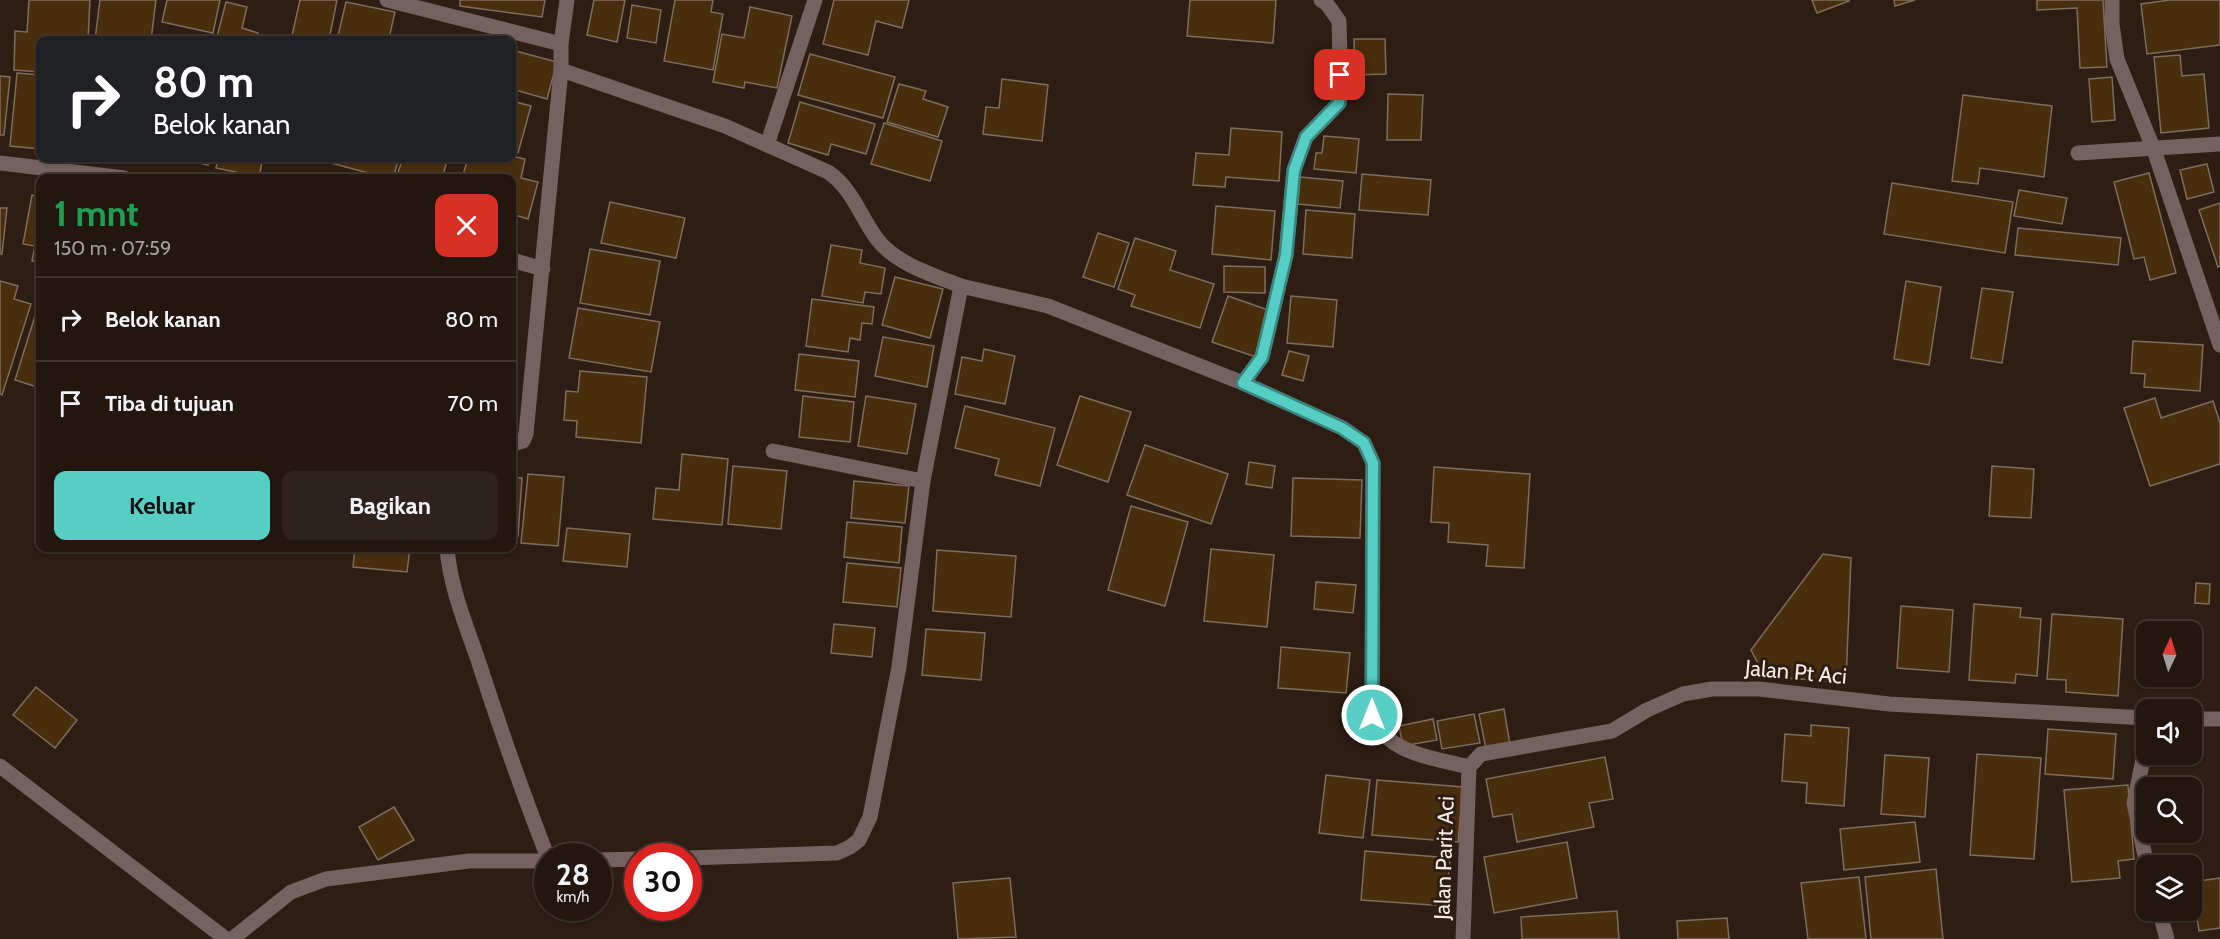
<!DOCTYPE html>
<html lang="id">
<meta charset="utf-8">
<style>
:root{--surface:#22160e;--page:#2e231c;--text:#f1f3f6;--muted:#a29f9e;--line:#3f352e;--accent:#56cec4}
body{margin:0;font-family:Cabin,sans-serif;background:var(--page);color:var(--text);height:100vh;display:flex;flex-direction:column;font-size:22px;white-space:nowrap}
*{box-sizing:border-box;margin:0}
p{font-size:20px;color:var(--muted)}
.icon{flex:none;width:33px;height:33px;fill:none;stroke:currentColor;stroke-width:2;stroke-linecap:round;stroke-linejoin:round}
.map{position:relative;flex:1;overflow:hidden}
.side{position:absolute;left:36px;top:174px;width:480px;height:378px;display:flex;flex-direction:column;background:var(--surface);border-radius:12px;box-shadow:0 2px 4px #0004,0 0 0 2px var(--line)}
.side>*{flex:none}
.top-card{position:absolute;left:36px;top:36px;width:480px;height:126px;border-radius:12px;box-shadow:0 2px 4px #0004,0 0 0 2px var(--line);background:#202124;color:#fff;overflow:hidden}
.needle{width:39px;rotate:4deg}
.tools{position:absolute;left:2136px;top:621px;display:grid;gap:12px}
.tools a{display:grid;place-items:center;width:66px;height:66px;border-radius:12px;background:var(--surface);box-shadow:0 2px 4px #0004,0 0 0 2px var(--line);font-size:30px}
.speed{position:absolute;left:534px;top:843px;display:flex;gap:12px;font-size:30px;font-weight:700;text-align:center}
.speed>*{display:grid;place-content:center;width:78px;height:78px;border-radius:50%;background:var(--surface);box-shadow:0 2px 4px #0004,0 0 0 2px var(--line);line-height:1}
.speed small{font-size:15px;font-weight:400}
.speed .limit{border:9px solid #d22;background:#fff;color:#111}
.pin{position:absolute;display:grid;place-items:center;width:51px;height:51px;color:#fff;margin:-26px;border-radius:12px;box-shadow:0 3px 9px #0006}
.me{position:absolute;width:66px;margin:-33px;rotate:0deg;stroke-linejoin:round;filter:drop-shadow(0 0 4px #0008)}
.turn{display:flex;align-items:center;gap:21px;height:126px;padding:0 18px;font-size:27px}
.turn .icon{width:78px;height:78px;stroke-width:2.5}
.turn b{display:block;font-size:42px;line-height:51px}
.round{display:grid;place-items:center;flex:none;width:63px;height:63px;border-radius:12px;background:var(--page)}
.head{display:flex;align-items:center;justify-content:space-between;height:102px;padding:0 18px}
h1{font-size:36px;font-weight:700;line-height:45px;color:#1e9e55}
.button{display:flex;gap:12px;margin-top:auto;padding:12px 18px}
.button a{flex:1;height:69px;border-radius:12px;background:var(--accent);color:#111;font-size:24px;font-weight:700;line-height:69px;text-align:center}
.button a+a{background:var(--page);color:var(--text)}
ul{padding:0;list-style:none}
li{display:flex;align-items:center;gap:18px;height:84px;padding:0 18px;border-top:2px solid var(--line)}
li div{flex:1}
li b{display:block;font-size:22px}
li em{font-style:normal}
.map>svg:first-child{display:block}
.building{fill:#492e0d;stroke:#7c6d5d;stroke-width:1.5}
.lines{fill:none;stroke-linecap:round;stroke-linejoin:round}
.minor{stroke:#756160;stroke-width:15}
.route-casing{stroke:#38867f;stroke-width:15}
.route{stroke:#56cec4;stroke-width:10}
.labels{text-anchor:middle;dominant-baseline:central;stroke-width:6;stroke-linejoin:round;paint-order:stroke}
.street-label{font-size:22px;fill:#f7ebe5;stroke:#2d1d13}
</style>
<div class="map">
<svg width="2220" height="939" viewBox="0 0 2220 939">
<rect width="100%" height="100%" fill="#2d1d13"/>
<g class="building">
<polygon points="29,0 90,0 88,40 40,40 40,72 14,70 15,31 27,32"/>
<polygon points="100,0 156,0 151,40 95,40"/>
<polygon points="167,0 220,0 213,33 162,22"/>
<polygon points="300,0 337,0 329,40 291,40"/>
<polygon points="460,0 545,0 542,17 460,6"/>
<polygon points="594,0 625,0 617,42 587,35"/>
<polygon points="675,0 713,0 711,12 723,14 713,70 664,61"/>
<polygon points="834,0 909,0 902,28 876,21 868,55 823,44"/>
<polygon points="1190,0 1276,0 1273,43 1187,36"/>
<polygon points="1812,0 1849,0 1849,1 1817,13"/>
<polygon points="1894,0 1915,0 1895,6"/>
<polygon points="2037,0 2103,0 2107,67 2080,68 2077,8 2037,10"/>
<polygon points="2170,0 2220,0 2220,45 2147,54 2141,4"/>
<polygon points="226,2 247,7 242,28 258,33 255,40 200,40 202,36 216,40"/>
<polygon points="346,2 395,12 389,38 404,40 337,40"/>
<polygon points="632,5 661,10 656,43 627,38"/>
<polygon points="750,7 792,16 777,88 745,82 744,88 713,82 722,34 744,38"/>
<polygon points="1354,39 1385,39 1386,74 1355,75"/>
<polygon points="512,50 557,62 547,99 512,89"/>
<polygon points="810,54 895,77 883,118 798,95"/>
<polygon points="2180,55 2182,76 2204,74 2209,128 2161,133 2154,57"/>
<polygon points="17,73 40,75 40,149 10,146"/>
<polygon points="0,76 10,77 4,135 0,135"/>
<polygon points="2112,77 2115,120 2092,122 2089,79"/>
<polygon points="1002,79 1048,85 1042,141 983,134 986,107 999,108"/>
<polygon points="899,84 926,91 923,99 948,107 938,137 887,122"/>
<polygon points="1388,94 1423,95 1421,140 1387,140"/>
<polygon points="1963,95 2052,106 2044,177 1980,168 1978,184 1952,181"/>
<polygon points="512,101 531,106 518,153 512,152"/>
<polygon points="800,102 875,124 866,154 831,144 828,155 788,143"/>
<polygon points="884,123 942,141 930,181 871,164"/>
<polygon points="1231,128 1282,132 1279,181 1226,177 1225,187 1193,185 1196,153 1229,155"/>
<polygon points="1324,136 1359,139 1356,173 1314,169 1316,153 1322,153"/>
<polygon points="512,156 525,159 521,178 538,182 528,219 512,214 512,178 462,178 468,158 512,158"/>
<polygon points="179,158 210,158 208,165"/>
<polygon points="218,158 263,158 259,177 216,168"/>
<polygon points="329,158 399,158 393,178 387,178 327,162"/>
<polygon points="403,158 448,158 442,178 396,178"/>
<polygon points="2207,164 2214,192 2187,199 2180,170"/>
<polygon points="2149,173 2176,273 2150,280 2144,257 2134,259 2114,182"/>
<polygon points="1362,174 1431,180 1428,215 1359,210"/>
<polygon points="1300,177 1343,181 1340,208 1298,204"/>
<polygon points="1892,183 2013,202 2005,253 1884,234"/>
<polygon points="2019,190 2067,198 2062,224 2014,216"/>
<polygon points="32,195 40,197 40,263 32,261 35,246 23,244"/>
<polygon points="610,202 685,218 676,258 601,243"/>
<polygon points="2220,203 2220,266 2218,267 2199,210"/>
<polygon points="1216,206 1275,211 1271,260 1212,254"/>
<polygon points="0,208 7,208 2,254 0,254"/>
<polygon points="1306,210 1355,214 1352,258 1303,254"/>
<polygon points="2018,228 2121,238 2118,265 2015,255"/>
<polygon points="1098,233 1129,243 1114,287 1083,277"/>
<polygon points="1135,238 1176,251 1170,270 1214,284 1200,328 1131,306 1135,295 1118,289"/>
<polygon points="831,245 862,250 860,263 885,268 881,294 865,292 863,303 822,296"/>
<polygon points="590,249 660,261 650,315 580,303"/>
<polygon points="1224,266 1265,267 1265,293 1224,292"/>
<polygon points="895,277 943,289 930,338 882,325"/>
<polygon points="0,281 18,286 14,299 31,304 2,395 0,394"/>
<polygon points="1906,281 1941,287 1929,365 1894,359"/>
<polygon points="1982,288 2013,292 2002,363 1971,358"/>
<polygon points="1228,296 1271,311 1256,357 1212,342"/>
<polygon points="1291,296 1337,300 1333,347 1287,343"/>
<polygon points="812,299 874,307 872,324 862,323 860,340 850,338 848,352 806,346"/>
<polygon points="40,300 40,388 15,380"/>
<polygon points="578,308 660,322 651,372 569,358"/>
<polygon points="883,337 934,346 927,387 875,376"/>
<polygon points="2133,341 2203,345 2200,391 2144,387 2145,374 2131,373"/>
<polygon points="984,349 1015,356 1005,404 955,394 962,357 982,361"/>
<polygon points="1289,351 1309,356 1303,381 1282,375"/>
<polygon points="799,354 859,361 855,397 795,390"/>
<polygon points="580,371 647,377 641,443 576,437 577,421 564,420 566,391 578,392"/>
<polygon points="803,396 854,402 850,442 799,437"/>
<polygon points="866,396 916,404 907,454 858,446"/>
<polygon points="1080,396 1131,412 1108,482 1057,465"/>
<polygon points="2155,398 2161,418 2213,401 2220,423 2220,464 2150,486 2124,408"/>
<polygon points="965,406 1055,428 1040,486 995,475 999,459 955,448"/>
<polygon points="1145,445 1228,474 1211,524 1127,495"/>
<polygon points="682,454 728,459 722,525 653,519 656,488 679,490"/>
<polygon points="1249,462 1275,466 1272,488 1246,484"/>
<polygon points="733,466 787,471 781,529 728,524"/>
<polygon points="1992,466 2034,469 2031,518 1989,516"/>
<polygon points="1434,467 1530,474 1524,568 1486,566 1488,545 1448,542 1449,523 1431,522"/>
<polygon points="528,474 564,477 558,546 521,543"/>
<polygon points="512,477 522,478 518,536 512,536"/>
<polygon points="1293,478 1362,480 1360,538 1291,536"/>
<polygon points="854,481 909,486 905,523 851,518"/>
<polygon points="1131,506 1188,522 1165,606 1108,590"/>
<polygon points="847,522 902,527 899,563 844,557"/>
<polygon points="567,528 630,534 627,567 563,561"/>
<polygon points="355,548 410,548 407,572 353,567"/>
<polygon points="1211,549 1274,555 1267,627 1204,621"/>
<polygon points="937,550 1016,556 1011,617 933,611"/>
<polygon points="1823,554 1851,558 1846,682 1765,677 1751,650"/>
<polygon points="847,563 901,568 897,607 843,602"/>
<polygon points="1316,582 1356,585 1353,613 1314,609"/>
<polygon points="2196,583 2210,584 2209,604 2195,603"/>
<polygon points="1974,604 2021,608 2020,617 2041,619 2037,676 2016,674 2015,683 1969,680"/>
<polygon points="1901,606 1953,610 1949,672 1897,668"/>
<polygon points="2052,614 2123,619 2118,696 2066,692 2066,680 2047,679"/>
<polygon points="834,624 875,628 872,657 831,653"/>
<polygon points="926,629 985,633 981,680 922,675"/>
<polygon points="1281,647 1350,653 1346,693 1278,688"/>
<polygon points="36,687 77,720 55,748 13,715"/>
<polygon points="1504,709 1510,745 1486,749 1479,714"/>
<polygon points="1474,714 1480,743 1442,749 1437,721"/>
<polygon points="1433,719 1437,740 1403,746 1399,726"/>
<polygon points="1811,725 1849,728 1844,806 1806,803 1807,783 1782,781 1785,734 1811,736"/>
<polygon points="2048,729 2116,734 2113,779 2045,774"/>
<polygon points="1977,754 2041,758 2034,859 1970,855"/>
<polygon points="1885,755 1929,758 1925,817 1881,814"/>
<polygon points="1605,757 1613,799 1589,803 1594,827 1517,842 1512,814 1493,817 1486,779"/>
<polygon points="1326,775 1370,780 1363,838 1319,833"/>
<polygon points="1377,780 1463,787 1458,842 1372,835"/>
<polygon points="2128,785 2134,859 2118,861 2120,878 2072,882 2064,790"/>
<polygon points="394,807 414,840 378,860 359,827"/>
<polygon points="1915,822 1920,862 1844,870 1840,829"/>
<polygon points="1567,842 1577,898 1494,913 1484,857"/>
<polygon points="1365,851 1450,858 1446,906 1361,900"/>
<polygon points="1936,869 1943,939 1871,939 1865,877"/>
<polygon points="1859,877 1866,939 1808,939 1801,883"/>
<polygon points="1010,878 1016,937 958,939 953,883"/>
<polygon points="2220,878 2220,928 2199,931 2192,882"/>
<polygon points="1617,911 1619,939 1522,939 1521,917"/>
<polygon points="1727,918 1729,939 1678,939 1677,921"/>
</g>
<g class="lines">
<g class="minor">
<polyline points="387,0 561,44 561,70 526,434 523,441 512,444"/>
<polyline points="2112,0 2112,24 2117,59 2154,150 2220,345"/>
<polyline points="561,44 567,0"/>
<path d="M561,70L725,126L828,172C852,188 860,216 877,239C896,264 933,275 961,286L923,481L899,667L870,817L859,840L850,847L837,853L688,858"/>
<polyline points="767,145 815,0"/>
<polyline points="2078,153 2220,144"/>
<polyline points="0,163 124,178"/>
<polyline points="512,260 543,269"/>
<path d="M961,286L1048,306L1243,383L1343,428L1364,443L1373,463L1372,715C1375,720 1378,727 1382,732C1400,755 1442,760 1469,767"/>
<polyline points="1243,383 1262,357 1286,255 1294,170 1306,137 1339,103 1341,93 1339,21 1327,4 1321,0"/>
<polyline points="773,451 923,481"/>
<path d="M447,548C450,587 466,625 479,663C500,728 523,794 548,858"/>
<polyline points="2192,719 2220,719"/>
<polyline points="2146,745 2134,803 2147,866"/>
<polyline points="0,766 226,939"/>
<polyline points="598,860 638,859"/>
<polyline points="2159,910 2167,939"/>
<polyline points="232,939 291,892 326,879 469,861 548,861"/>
<polyline points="1463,939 1469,767 1481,754 1612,731 1647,710 1683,694 1712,689 1759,689 1889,704 2146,718"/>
</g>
</g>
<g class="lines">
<defs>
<polyline id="route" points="1340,75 1339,103 1306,137 1294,170 1286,255 1262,357 1243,383 1342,428 1364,443 1373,463 1372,715"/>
</defs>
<use href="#route" class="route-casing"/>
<use href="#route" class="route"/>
</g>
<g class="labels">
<g class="street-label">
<text transform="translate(1796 672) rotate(5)">Jalan Pt Aci</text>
<text transform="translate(1444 858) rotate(-88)">Jalan Parit Aci</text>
</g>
</g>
</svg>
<div class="tools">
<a><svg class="needle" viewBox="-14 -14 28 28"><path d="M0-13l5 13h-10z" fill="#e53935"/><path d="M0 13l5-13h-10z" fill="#a29f9e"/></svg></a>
<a><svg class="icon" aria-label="sound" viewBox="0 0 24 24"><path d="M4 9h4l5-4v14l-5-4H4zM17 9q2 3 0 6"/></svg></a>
<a><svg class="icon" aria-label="search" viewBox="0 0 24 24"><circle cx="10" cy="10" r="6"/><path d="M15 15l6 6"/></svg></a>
<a><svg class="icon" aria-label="layers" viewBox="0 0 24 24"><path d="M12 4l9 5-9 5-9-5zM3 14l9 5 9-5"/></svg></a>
</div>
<div class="speed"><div>28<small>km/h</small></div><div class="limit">30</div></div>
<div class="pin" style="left:1340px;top:75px;background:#d93025"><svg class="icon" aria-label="arrive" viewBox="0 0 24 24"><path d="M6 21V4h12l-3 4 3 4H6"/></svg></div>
<svg class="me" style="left:1372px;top:715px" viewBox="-20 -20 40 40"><circle r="17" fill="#56cec4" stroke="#fff" stroke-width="3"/><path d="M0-11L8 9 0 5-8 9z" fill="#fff"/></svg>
<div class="top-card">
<div class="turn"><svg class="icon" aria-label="right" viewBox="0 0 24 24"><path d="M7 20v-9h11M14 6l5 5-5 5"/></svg><div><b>80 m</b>Belok kanan</div></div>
</div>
<section class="side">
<div class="head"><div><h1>1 mnt</h1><p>150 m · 07:59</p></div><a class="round" style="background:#d93025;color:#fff"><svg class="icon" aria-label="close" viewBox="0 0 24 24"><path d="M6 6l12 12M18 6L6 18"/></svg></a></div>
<ul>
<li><svg class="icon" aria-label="right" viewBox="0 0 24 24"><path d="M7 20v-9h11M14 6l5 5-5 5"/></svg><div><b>Belok kanan</b></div><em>80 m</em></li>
<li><svg class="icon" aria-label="arrive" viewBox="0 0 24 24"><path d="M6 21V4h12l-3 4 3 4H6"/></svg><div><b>Tiba di tujuan</b></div><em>70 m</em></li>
</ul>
<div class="button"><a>Keluar</a><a>Bagikan</a></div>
</section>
</div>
